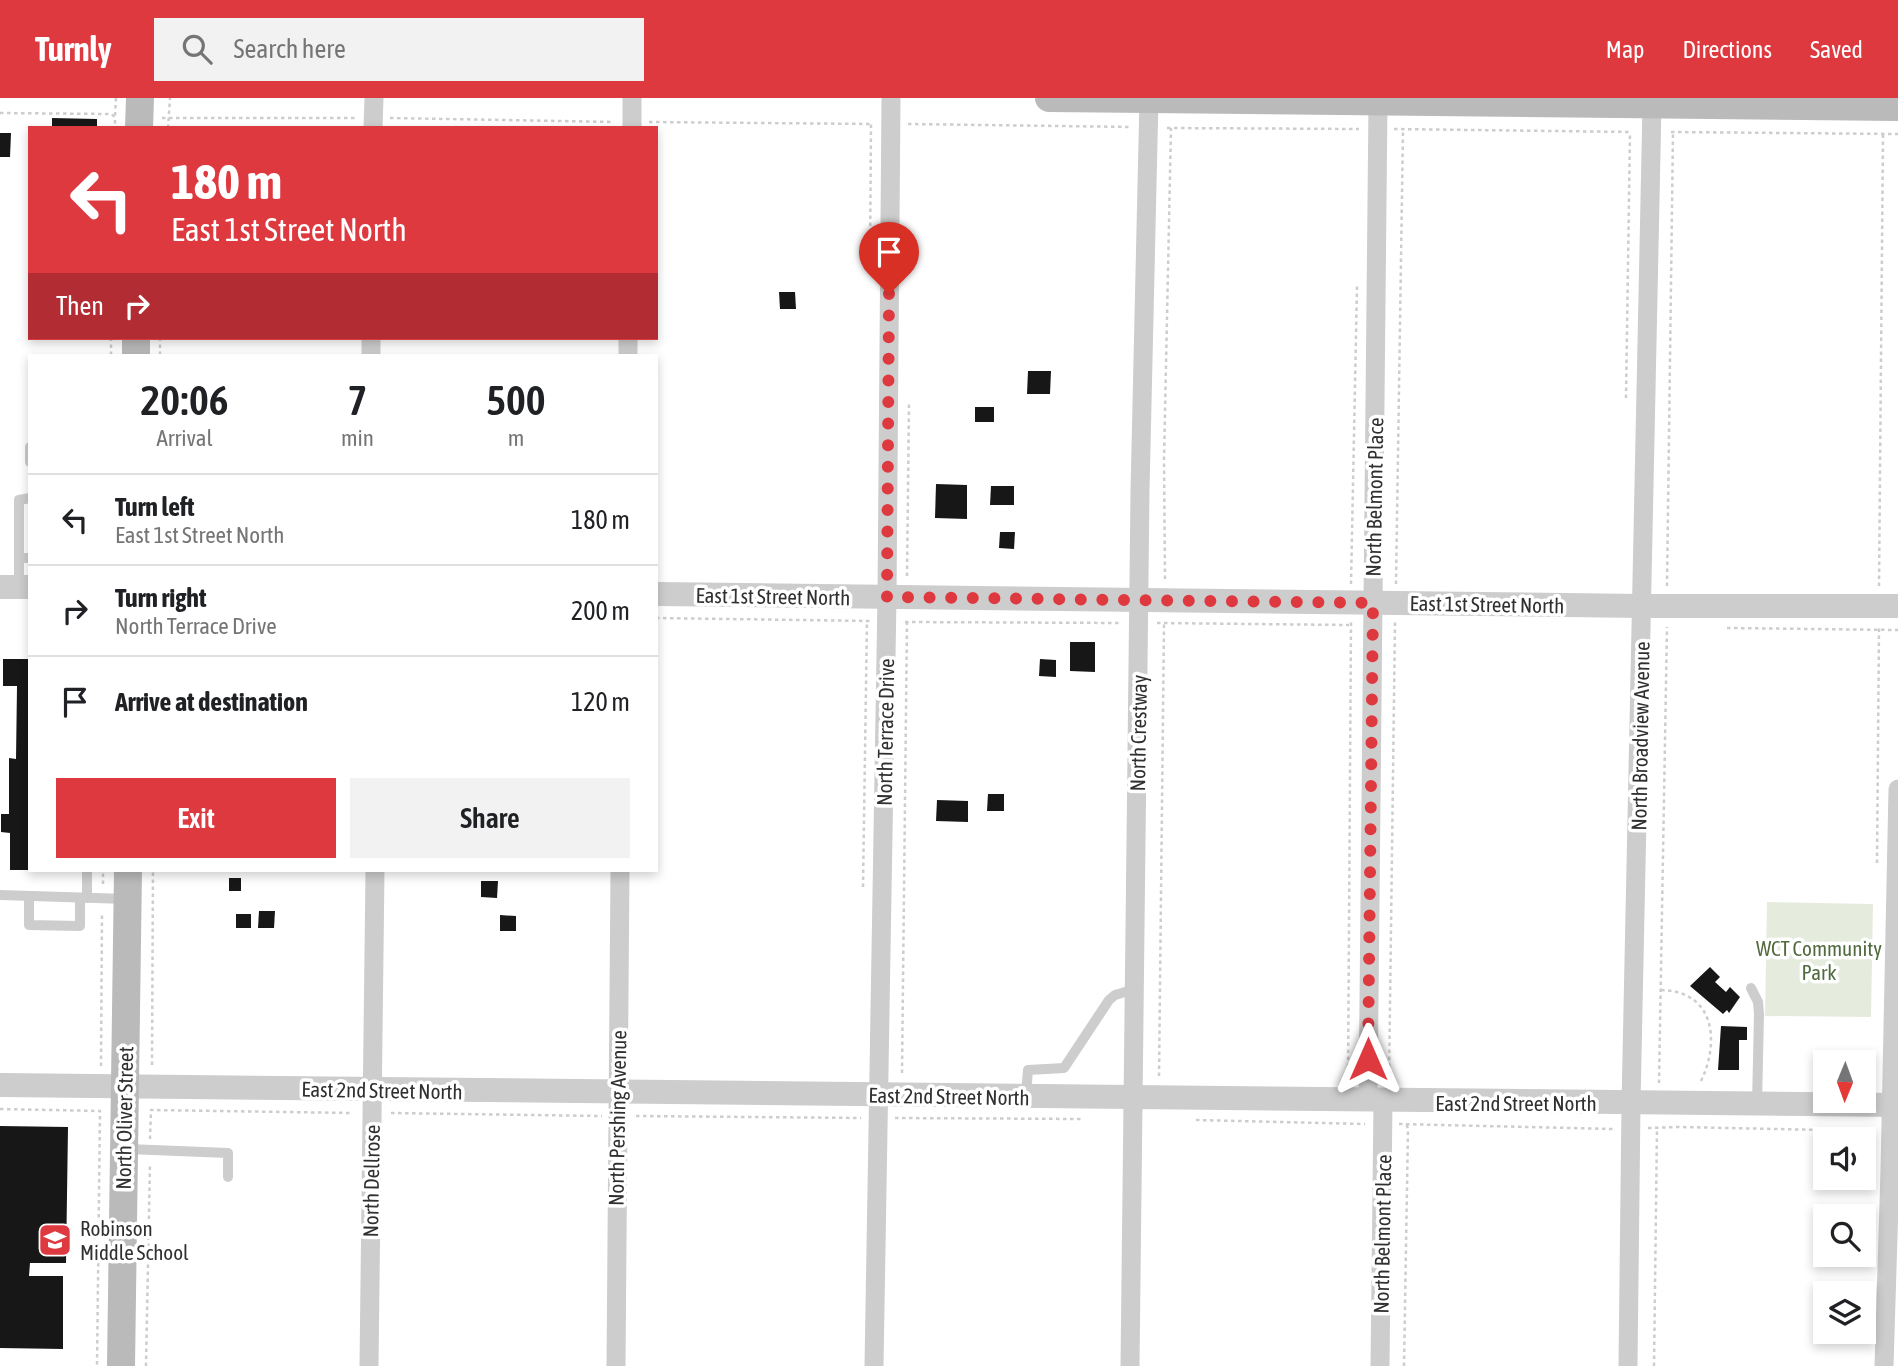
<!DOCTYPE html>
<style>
:root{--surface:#fff;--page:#f2f2f2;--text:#202124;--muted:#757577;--line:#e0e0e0;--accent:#df3940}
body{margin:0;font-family:"Asap Condensed",sans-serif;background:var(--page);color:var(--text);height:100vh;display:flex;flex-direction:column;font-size:26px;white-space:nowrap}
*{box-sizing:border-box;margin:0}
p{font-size:23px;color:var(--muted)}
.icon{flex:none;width:38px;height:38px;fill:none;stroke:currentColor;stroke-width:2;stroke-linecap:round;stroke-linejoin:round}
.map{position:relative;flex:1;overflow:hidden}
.panel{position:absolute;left:28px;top:256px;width:630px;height:518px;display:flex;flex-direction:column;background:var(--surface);border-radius:0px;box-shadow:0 4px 10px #0003}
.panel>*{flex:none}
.guide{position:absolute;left:28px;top:28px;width:630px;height:214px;border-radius:0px;box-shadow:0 4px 10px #0003;background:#df3940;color:#fff;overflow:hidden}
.needle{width:46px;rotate:181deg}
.fabs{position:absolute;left:1813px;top:952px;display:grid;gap:14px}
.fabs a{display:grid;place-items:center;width:63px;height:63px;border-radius:0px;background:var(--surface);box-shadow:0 4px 10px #0003;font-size:35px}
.pin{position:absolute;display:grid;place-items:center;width:60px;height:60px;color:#fff;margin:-72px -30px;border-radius:50% 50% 50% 0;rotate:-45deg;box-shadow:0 0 7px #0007}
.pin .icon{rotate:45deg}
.me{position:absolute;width:77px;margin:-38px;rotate:0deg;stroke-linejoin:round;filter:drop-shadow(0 0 5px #0008)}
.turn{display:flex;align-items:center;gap:24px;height:147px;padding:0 28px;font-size:32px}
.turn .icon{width:91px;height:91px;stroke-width:2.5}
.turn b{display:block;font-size:49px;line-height:60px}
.then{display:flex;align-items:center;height:66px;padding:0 28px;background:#0003;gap:14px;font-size:26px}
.eta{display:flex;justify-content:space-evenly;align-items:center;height:119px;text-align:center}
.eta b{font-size:42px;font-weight:600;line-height:49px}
.action{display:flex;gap:14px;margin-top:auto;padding:14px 28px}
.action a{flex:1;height:80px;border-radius:0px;background:var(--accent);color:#fff;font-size:28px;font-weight:600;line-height:80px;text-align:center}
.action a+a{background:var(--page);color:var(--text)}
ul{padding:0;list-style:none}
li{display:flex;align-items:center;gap:21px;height:91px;padding:0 28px;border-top:2px solid var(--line)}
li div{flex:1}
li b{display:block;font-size:26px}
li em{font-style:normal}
header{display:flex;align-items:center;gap:42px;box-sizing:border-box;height:98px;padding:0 35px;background:var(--accent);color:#fff}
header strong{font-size:33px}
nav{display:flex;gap:38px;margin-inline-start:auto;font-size:24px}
.search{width:490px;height:63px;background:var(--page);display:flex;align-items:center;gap:18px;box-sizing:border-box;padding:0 24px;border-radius:0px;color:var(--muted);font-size:26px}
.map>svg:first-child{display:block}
.green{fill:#e5ecde}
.building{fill:#171717}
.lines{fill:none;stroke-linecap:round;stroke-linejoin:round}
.path{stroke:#cdcdcd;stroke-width:2.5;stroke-dasharray:3.5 3.5;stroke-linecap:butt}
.service{stroke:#cdcdcd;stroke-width:10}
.minor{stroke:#cdcdcd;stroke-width:19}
.tertiary{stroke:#cdcdcd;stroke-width:24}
.secondary{stroke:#bababa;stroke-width:28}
.route{stroke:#df3940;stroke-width:12;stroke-dasharray:0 21.6}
.labels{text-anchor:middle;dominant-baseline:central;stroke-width:7;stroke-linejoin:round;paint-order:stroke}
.street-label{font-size:21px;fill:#303030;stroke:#fff}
.park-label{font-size:21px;fill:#516a3e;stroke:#fff}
.poi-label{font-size:21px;fill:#303030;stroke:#fff;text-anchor:start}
</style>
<header>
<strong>Turnly</strong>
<div class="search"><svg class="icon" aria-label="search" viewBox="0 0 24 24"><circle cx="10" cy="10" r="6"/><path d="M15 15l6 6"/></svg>Search here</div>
<nav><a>Map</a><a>Directions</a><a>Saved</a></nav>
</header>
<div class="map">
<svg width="1898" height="1268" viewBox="0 0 1898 1268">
<rect width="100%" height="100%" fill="#fff"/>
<polygon class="green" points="1767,804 1873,806 1871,919 1765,918"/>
<g class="building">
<polygon points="52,20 97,21 97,30 52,30"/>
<polygon points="0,35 11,35 10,59 0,59"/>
<polygon points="779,194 795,194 796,211 780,211"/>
<polygon points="1028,273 1051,273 1050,296 1027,296"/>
<rect x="975" y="309" width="19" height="15"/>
<polygon points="936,386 967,387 967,421 935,420"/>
<polygon points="991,388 1014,388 1014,407 990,407"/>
<polygon points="1000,434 1015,434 1014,451 999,450"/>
<polygon points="1070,544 1095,544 1095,574 1070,573"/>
<polygon points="3,561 30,561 30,772 10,772 10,735 1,734 1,716 9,716 9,660 16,661 17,588 3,588"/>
<polygon points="1040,561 1056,562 1056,579 1039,578"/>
<polygon points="988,696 1004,696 1004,713 987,713"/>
<polygon points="937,702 968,703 968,724 936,723"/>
<rect x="229" y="780" width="12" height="13"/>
<polygon points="481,783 498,783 497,800 481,799"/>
<polygon points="259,813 275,813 274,830 258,830"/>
<rect x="236" y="816" width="15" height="14"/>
<polygon points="500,817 516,818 516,833 500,833"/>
<polygon points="1710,869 1720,879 1715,884 1726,894 1730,889 1740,899 1729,915 1727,912 1723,916 1690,888"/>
<polygon points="1721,928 1747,929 1747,942 1739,942 1739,972 1718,972"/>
<polygon points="0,1028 68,1029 66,1165 30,1165 29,1178 63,1178 63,1251 0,1250"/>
</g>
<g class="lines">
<g class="path">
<polyline points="116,0 115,19 117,19"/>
<polyline points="0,15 111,16 115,19 115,30"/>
<polyline points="162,20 355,20"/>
<polyline points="390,20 614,24"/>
<polyline points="649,24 873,26"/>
<polyline points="908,26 1132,29"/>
<polyline points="168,30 170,0"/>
<polyline points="1167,30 1359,31"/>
<polyline points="1394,31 1632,34"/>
<polyline points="1671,34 1898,36"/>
<polyline points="870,163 871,26"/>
<polyline points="111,257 111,240"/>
<polyline points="160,257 160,240"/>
<polyline points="1626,300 1630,34"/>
<polyline points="907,478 909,306"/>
<polyline points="1165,481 1164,362 1171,30"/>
<polyline points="1351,486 1357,188"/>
<polyline points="1396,486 1403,31"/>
<polyline points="1667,488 1673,34"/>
<polyline points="1879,488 1883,36"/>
<polyline points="656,520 870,523"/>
<polyline points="905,524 1122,525"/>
<polyline points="1157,525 1349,527"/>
<polyline points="1727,530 1898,532"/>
<polyline points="1877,765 1879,530"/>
<polyline points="103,786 103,772"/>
<polyline points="863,789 867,522"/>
<path d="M1661,892C1716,893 1720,946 1700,985"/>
<polyline points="152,967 153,772"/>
<polyline points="101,968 102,814"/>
<polyline points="902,975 907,523"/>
<polyline points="1159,978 1164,526"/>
<polyline points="1348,983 1351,524"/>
<polyline points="1389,983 1395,524"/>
<polyline points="1659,985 1667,529"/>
<polyline points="0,1011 100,1013 97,1268"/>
<polyline points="391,1015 602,1018"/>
<polyline points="636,1018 861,1020"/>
<polyline points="895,1020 1081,1021"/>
<polyline points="1196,1022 1365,1026"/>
<polyline points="1399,1026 1613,1031"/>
<polyline points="1648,1030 1679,1029 1872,1033"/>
<polyline points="150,1041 151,1012 353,1015"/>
<polyline points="146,1268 150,1065"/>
<polyline points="1404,1268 1408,1031 1406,1025"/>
<polyline points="1654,1268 1657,1030"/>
</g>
<g class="service">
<polyline points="30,349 30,364"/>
<polyline points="19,460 30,460"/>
<polyline points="19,488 19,402 30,400"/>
<polyline points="0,797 127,801"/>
<polyline points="29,798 29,827 80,828 80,800"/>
<polyline points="87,800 87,772"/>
<polyline points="1751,890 1758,904 1759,916 1757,1006"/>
<polyline points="1026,997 1028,972 1064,970 1109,902 1115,897 1135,891"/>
<polyline points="128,1051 228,1055 228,1079"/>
</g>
<g class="minor">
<polyline points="373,30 374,0"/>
<polyline points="632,30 632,0"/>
<polyline points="371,257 371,240"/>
<polyline points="628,257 628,240"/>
<polyline points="1368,1003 1378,4"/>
<polyline points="369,1268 375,772"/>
<polyline points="616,1268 620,772"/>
<polyline points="874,1268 887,499 891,0"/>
<polyline points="1130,1268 1140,393 1149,0"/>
<polyline points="1380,1268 1383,1003"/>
<polyline points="1628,1268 1631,1006 1652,7"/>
<polyline points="1884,1268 1890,1073 1898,691"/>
</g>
<g class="tertiary">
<polyline points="0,489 30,489"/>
<polyline points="656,496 1643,508 1898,508"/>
<polyline points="0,987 1898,1007"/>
</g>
<g class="secondary">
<polyline points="1049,0 1898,9"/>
<polyline points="139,30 140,0"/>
<polyline points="136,257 136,240"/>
<polyline points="121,1268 128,772"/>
</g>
</g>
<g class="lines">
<polyline class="route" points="889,196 887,499 1373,505 1368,961"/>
</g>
<defs>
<symbol id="school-square" viewBox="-11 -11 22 22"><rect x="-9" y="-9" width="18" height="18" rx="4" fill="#df3940" stroke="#fff"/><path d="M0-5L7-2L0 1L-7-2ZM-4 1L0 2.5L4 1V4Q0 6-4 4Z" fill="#fff"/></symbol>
</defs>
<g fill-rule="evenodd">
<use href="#school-square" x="36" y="1123" width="38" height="38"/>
</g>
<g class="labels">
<g class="street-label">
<text transform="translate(1374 399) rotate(-89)">North Belmont Place</text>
<text transform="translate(773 498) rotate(1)">East 1st Street North</text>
<text transform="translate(1487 506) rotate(1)">East 1st Street North</text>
<text transform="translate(885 634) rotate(-89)">North Terrace Drive</text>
<text transform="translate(1138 635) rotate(-89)">North Crestway</text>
<text transform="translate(1640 638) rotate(-89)">North Broadview Avenue</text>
<text transform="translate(382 992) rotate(1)">East 2nd Street North</text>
<text transform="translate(949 998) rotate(1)">East 2nd Street North</text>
<text x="1516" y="1005">East 2nd Street North</text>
<text transform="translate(124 1020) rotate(-89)">North Oliver Street</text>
<text transform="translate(617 1020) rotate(-89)">North Pershing Avenue</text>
<text transform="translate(371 1083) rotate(-89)">North Dellrose</text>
<text transform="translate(1382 1136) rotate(-89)">North Belmont Place</text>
</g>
<g class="park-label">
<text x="1819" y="850">WCT Community<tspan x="1819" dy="24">Park</tspan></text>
</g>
<g class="poi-label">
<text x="80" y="1130">Robinson<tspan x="80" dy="24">Middle School</tspan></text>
</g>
</g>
</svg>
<div class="fabs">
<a><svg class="needle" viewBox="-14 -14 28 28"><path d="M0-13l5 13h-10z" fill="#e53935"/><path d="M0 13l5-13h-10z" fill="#757577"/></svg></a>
<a><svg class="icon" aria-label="sound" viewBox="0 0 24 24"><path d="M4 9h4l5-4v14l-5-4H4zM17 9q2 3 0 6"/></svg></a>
<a><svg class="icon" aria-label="search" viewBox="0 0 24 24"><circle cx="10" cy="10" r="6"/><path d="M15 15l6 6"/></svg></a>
<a><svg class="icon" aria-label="layers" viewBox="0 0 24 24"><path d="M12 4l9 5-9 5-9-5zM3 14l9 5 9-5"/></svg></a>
</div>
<div class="pin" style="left:889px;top:196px;background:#d93025"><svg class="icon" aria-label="arrive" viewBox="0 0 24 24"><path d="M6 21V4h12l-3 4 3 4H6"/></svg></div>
<svg class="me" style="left:1368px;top:961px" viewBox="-20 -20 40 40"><path d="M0-17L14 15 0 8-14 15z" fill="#df3940" stroke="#fff" stroke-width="4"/></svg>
<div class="guide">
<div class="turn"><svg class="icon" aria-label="left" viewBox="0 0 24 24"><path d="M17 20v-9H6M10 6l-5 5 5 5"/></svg><div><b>180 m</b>East 1st Street North</div></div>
<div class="then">Then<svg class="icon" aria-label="right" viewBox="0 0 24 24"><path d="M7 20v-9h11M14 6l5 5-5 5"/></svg></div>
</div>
<section class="panel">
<div class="eta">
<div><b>20:06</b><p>Arrival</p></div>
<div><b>7</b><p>min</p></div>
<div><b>500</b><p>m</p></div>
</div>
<ul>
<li><svg class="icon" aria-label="left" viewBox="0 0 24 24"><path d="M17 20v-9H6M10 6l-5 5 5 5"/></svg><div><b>Turn left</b><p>East 1st Street North</p></div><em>180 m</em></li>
<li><svg class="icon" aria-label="right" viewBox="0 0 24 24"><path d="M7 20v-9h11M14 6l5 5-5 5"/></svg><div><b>Turn right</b><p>North Terrace Drive</p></div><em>200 m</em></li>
<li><svg class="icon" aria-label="arrive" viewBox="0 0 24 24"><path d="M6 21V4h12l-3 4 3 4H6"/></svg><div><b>Arrive at destination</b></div><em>120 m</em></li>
</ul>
<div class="action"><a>Exit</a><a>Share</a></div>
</section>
</div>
